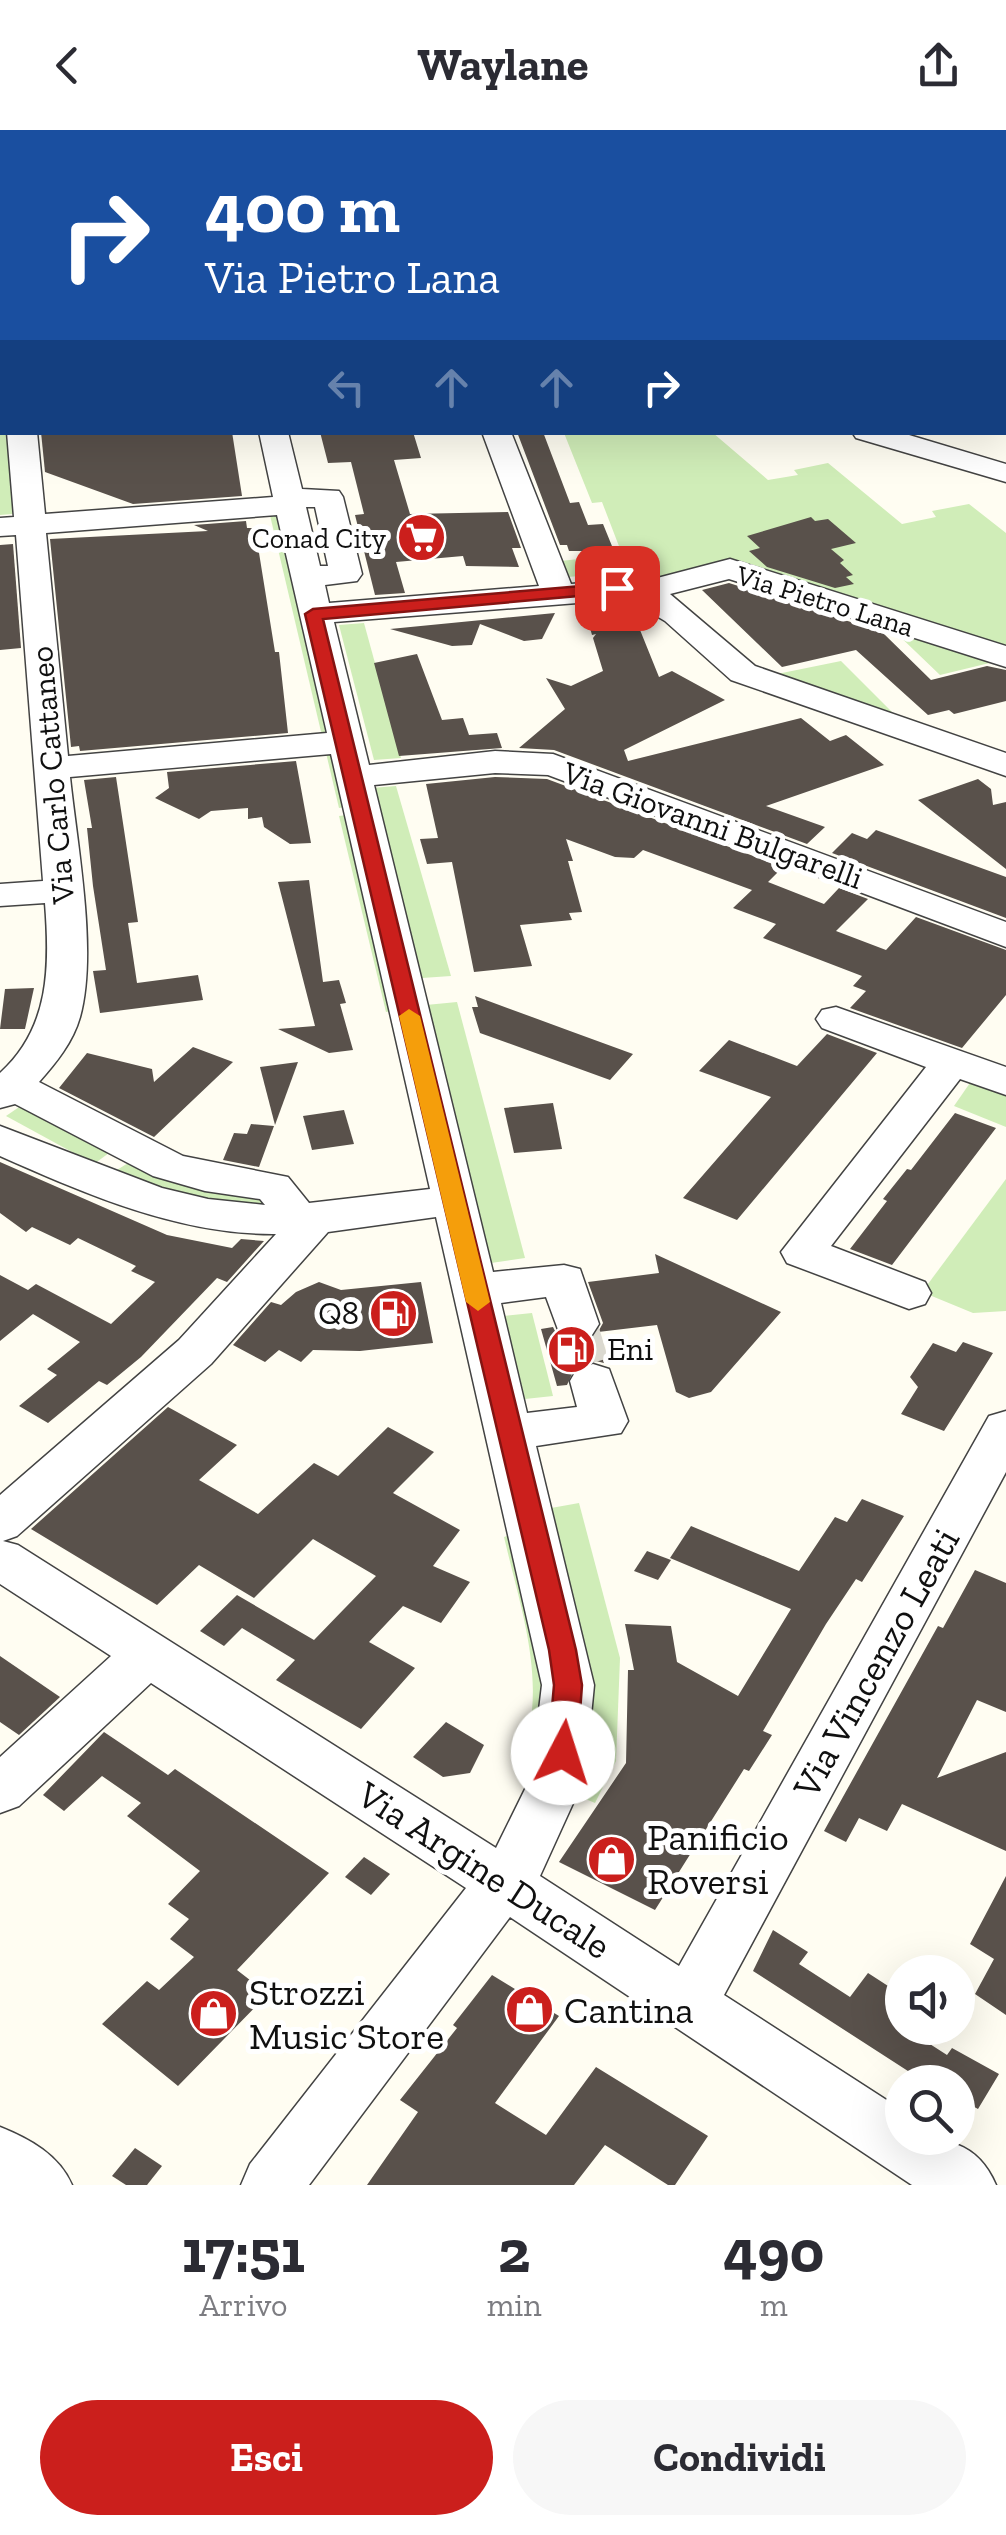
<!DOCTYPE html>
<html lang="it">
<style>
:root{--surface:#fff;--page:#f7f7f7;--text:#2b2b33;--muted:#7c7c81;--accent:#cb1f1c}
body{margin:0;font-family:"Zilla Slab",serif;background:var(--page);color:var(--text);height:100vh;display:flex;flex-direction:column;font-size:38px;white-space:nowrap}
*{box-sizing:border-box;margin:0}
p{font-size:32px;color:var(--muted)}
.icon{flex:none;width:55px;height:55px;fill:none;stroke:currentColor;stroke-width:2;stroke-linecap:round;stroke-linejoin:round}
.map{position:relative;height:2055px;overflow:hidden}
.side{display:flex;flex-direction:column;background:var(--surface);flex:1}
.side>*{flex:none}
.top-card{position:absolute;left:0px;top:0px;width:1008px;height:305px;box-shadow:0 10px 40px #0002;background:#1a4fa0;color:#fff;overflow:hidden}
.buttons{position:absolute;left:885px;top:1825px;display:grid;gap:20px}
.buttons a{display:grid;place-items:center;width:90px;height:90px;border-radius:50%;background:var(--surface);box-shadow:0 10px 40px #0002;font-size:50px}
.pin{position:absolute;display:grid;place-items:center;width:85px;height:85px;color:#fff;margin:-42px;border-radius:20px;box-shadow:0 5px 15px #0006}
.me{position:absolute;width:110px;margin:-55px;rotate:5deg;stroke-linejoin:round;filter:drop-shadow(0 0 8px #0008)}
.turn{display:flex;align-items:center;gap:35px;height:210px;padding:0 40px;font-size:45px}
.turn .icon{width:130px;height:130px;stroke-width:2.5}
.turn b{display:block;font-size:70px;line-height:85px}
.lanes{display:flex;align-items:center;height:95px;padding:0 40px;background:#0003;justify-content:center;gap:50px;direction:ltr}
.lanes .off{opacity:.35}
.eta{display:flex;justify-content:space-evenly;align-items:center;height:170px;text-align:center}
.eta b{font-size:60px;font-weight:700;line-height:70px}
.primary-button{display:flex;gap:20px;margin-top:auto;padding:20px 40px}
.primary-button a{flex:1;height:115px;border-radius:60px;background:var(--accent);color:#fff;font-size:40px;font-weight:700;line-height:115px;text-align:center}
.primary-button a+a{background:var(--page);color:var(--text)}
header{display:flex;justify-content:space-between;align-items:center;height:130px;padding:0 40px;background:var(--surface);font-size:45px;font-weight:700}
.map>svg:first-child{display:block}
.green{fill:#d0edb8}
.building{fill:#59514b}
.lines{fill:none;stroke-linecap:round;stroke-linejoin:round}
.minor-tunnel{stroke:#dbd9d0;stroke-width:42;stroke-dasharray:42 21;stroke-linecap:butt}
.minor-casing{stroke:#434343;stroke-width:3}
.minor{fill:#fff;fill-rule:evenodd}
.rail{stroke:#cb1f1c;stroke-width:5}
.route{fill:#cb1f1c;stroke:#841412;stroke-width:2.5}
.slow{fill:#f59e0b}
.labels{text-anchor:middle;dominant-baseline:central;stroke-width:10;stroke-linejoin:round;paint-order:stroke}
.far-poi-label{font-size:28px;fill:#101010;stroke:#fff;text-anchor:end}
.far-street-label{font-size:28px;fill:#101010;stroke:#fff}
.street-label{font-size:32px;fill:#101010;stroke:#fff}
.poi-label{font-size:32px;fill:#101010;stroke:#fff;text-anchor:end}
.near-street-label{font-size:38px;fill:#101010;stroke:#fff}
.near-poi-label{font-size:38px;fill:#101010;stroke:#fff;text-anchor:start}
</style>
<header><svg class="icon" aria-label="back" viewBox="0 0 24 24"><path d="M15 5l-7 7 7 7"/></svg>Waylane<svg class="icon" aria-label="share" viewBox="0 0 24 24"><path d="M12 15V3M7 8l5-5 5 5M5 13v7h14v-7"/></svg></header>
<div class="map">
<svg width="1006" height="2055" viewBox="0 0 1006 2055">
<rect width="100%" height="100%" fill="#fffdf2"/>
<g class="green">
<polygon points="0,273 2,302 16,303 24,383 0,385"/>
<polygon points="564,303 713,303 768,350 798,345 794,340 828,333 902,394 936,387 932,381 969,374 1006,403 1006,529 940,545 867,475 783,493 751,462 777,456 725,436 642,454 637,441 568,447 561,431 622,424 602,372 592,373"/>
<polygon points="282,380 352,676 339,678 269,381"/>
<polygon points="364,493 401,628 374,630 339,495"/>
<polygon points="841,531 893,583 777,544"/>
<polygon points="396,656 451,846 422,848 372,658"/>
<polygon points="355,684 402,880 386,882 339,686"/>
<polygon points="457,872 525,1128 491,1133 426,875"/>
<polygon points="972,950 1006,964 1006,997 954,976"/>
<polygon points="25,973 113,1020 94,1034 6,986"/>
<path d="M133,1030L237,1058L274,1075C220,1080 164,1059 112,1043Z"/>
<polygon points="1006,1049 1006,1181 973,1183 922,1162"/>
<polygon points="532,1183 553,1266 525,1269 504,1186"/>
<polygon points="579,1373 620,1528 616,1631 595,1673 564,1660 540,1380"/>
<path d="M522,1401L556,1543L541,1650L516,1640C552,1563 522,1485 504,1407Z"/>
</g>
<g class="building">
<polygon points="41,302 232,302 242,366 133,374 45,342"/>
<polygon points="320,302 413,302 421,328 394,330 410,384 508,382 521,418 512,418 519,437 466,436 463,426 396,432 405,463 375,465 355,385 364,384 351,332 328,333"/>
<polygon points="517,302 543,302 570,373 579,372 588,395 603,394 614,421 569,421 567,415 560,415"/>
<polygon points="811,387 815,391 828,389 856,413 831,419 844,430 840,433 853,445 846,447 854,454 835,458 767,437 749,421 760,418 747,406"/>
<polygon points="246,391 247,398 255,398 275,522 279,522 288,603 80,621 79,616 71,617 50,409 208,401 194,395"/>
<polygon points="13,414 21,518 0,520 0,415"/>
<polygon points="729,453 882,502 931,550 987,536 1006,540 1006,571 954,584 949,580 928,585 856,520 782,537 702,460"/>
<polygon points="623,473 630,489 636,490 659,547 672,541 725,570 624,620 628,631 801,588 830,611 846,605 884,635 766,676 825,697 807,714 554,620 519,618 565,579 546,548 571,556 603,541 593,508 596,504 592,505 585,480 619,478"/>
<polygon points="555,483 542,509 524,511 480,494 472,515 452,516 390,499"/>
<polygon points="417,524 442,590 463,588 469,605 497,603 502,618 399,626 374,533"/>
<polygon points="296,631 311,713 290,714 264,697 262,687 248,689 248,678 211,681 199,689 155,668 169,658 167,642"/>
<polygon points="116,647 138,792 128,793 137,853 198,845 203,870 100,883 93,841 106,840 93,756 87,698 92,698 84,650"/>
<polygon points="495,647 547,649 783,737 768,752 824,774 839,758 868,769 836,801 886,820 916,787 1006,820 1006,865 962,918 850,878 866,861 853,856 862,846 763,808 776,794 733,778 752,760 643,720 634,728 615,727 566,709 573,731 568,731 582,782 569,783 572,790 520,795 532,836 474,842 452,732 427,734 420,709 438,708 426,654"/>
<polygon points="978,649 991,659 993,675 1006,672 1006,739 918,670"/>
<polygon points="876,700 1006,747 1006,788 832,723 852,703 867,709"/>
<polygon points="309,750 323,852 339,850 346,873 340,874 353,920 329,923 278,899 315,896 278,752"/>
<polygon points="34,858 25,899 0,899 5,859"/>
<polygon points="475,866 570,901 633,924 610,950 480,903 472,877 478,877"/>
<polygon points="827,904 877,923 737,1090 683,1068 771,967 699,941 729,910 797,936"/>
<polygon points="193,917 233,932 154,1007 59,958 87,923 152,939 154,952"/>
<polygon points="298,932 275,995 260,937"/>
<polygon points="553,973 562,1019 514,1023 504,978"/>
<polygon points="344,980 354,1014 312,1020 303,986"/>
<polygon points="955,983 996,998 892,1135 850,1119 887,1071 883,1069 907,1039 911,1040"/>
<polygon points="251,994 274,996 259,1037 223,1030 234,1003 247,1004"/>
<polygon points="0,1032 167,1105 232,1118 241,1109 264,1111 227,1152 217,1148 141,1227 107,1255 99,1251 48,1293 19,1276 57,1245 47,1239 80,1212 33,1184 0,1211 0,1145 28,1160 36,1154 111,1194 155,1152 131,1141 136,1136 78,1108 70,1115 32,1097 26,1102 0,1083"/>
<polygon points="655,1124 781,1182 711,1262 689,1268 676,1262 657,1195 598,1202 603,1193 588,1152 659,1143"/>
<polygon points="319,1152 341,1160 421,1152 433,1213 360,1221 313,1220 301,1232 279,1220 265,1232 233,1215 271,1172 281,1175 296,1162"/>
<polygon points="553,1197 559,1209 575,1214 596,1206 604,1233 592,1230 576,1235 567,1255 557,1256 541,1199"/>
<polygon points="963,1212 993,1223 944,1301 901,1284 918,1257 910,1247 933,1213 956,1222"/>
<polygon points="168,1277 237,1315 199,1350 258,1384 314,1333 338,1346 388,1297 434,1322 393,1363 460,1400 433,1436 470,1452 441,1493 403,1476 369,1512 415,1538 361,1599 276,1550 295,1530 242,1498 224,1516 200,1501 237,1465 314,1510 376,1446 313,1409 254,1468 199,1435 157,1475 31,1399"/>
<polygon points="862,1369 904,1386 862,1452 856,1449 826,1494 763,1601 772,1605 749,1641 744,1639 655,1780 559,1732 626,1633 628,1540 634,1540 625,1494 671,1496 677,1532 738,1566 791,1479 670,1428 691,1396 799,1441 835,1387 847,1392"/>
<polygon points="647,1421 671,1430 658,1450 634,1441"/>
<polygon points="975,1440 1006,1453 1006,1582 977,1570 937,1648 1006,1622 1006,1721 902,1674 887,1701 859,1688 846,1712 824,1701 938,1496 943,1498"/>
<polygon points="0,1526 60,1567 19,1605 0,1592"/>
<polygon points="446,1592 484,1615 470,1643 443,1647 413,1627"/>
<polygon points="104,1602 168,1645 175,1639 329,1743 237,1840 268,1864 178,1956 102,1894 147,1851 159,1860 194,1827 170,1809 189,1789 168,1774 200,1741 127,1686 141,1673 102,1646 64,1681 43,1665"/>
<polygon points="364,1727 390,1744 371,1765 345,1747"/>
<polygon points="1006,1746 1006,1885 975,1864 994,1829 970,1814"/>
<polygon points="773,1800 808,1822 799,1834 850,1867 868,1843 902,1865 902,1873 891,1889 947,1925 952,1918 999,1944 978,1979 958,1968 958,1952 925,1952 753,1841"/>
<polygon points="492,1845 559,1886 495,1973 546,2005 596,1937 708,2006 675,2055 668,2055 605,2015 574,2055 367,2055 418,1982 400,1970 457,1898 453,1895"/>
<polygon points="135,2018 162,2036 147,2055 126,2055 112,2046"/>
</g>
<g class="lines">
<polyline class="minor-tunnel" points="576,1194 593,1251"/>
<defs>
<g id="minor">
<polygon points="0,0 24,0 26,2 2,2 2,6"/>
<polygon points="195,0 219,0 219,2 196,2"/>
<rect x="0" y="61" width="2" height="15"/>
<rect x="1005" y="70" width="1" height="16"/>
<polygon points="2,115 2,131 0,132 0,116"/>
<polygon points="0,258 2,259 2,276 0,276"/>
<path d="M7,302H37L45,384L273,367L259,302H288L302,359L339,361L343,367L362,444L357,451L325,455L329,473L539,456L482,302H511L571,454L630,449L642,452L730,429L1006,516V537L729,449L670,464L755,536L1006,623V646L731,550L665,491L628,469L334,492L369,635L495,621L553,624L1006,792V817L548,645L495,643L374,655L493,1142L564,1135L580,1139L599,1194L592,1205L576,1210L560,1205L546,1167L501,1173L527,1283L577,1277L570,1251L577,1239L593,1234L609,1239L628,1291L621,1303L536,1316L594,1555L585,1647L540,1746L679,1836L989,1286L1006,1281V1342L724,1865L902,1980V2008C945,2008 977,2011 996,2055H912L510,1787L309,2055H241L250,2034L466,1758L151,1553L19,1676L0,1683V1627L111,1526L0,1454V1365L179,1210L276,1104C179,1105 86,1064 0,1026V996L162,1058L208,1069L265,1075L260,1069L205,1061L153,1046L15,974L0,978V943C50,898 50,836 45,773L0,776V754L43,751L16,405L0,406V388L14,387ZM306,377H315L328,436H320ZM277,385L327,603L68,626L46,403ZM331,624L430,1059L309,1073L288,1047L183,1026L39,952C56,933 73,912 80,887C98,822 77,715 70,647ZM436,1087L542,1555L531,1647L496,1718L18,1415L3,1411L17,1406L211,1234L328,1102Z"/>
<polygon points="852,302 899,302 1006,334 1006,352 856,308"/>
<polygon points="836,877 1006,937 1006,965 960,949 831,1116 925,1152 931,1163 925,1174 909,1179 787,1133 781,1122 926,937 822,898 816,889 822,880"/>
<path d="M0,1997C30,2009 59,2025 72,2055H0Z"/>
</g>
</defs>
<use href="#minor" class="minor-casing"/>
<use href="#minor" class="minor"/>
<polyline class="rail" points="816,0 827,2"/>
</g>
<polygon class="route" points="617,453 623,454 623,462 323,489 576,1520 582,1555 577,1623 573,1632 563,1635 553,1632 548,1623 554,1555 549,1520 305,484 313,479"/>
<polygon class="slow" points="409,879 420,886 490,1172 478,1181 466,1172 399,886"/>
<defs>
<symbol id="supermarket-disc" viewBox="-11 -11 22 22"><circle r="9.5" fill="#cb1f1c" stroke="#fff"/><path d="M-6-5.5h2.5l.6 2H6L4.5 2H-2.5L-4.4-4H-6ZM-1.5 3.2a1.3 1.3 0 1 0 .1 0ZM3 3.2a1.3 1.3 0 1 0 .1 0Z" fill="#fff"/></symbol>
<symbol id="fuel-disc" viewBox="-11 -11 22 22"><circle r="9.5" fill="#cb1f1c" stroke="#fff"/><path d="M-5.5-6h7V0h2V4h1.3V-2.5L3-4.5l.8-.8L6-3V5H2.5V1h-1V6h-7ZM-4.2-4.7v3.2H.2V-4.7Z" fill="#fff"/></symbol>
<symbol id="shop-disc" viewBox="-11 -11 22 22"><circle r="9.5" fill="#cb1f1c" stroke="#fff"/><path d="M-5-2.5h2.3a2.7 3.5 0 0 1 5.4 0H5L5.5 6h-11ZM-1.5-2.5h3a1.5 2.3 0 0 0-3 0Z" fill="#fff"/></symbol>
</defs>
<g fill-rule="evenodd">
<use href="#supermarket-disc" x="394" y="380" width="55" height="55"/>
<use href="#fuel-disc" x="366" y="1156" width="55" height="55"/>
<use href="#fuel-disc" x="544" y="1192" width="55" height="55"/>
<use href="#shop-disc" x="584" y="1702" width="55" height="55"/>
<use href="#shop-disc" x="502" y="1852" width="55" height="55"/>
<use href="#shop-disc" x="186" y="1856" width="55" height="55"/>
</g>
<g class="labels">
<g class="far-poi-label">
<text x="386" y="408">Conad City</text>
</g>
<g class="far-street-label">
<text transform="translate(825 471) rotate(17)">Via Pietro Lana</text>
</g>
<g class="street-label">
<text transform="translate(52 645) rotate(-95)">Via Carlo Cattaneo</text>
<text transform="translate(713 695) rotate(20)">Via Giovanni Bulgarelli</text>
</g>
<g class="poi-label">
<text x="359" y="1183">Q8</text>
<text x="607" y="1219" text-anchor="start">Eni</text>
</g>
<g class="near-street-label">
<text transform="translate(876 1533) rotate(-61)">Via Vincenzo Leati</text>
<text transform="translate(484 1740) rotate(33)">Via Argine Ducale</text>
</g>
<g class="near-poi-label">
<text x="647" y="1707">Panificio<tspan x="647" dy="44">Roversi</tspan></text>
<text x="249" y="1862">Strozzi<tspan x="249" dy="44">Music Store</tspan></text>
<text x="564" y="1880">Cantina</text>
</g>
</g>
</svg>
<div class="buttons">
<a><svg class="icon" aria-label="sound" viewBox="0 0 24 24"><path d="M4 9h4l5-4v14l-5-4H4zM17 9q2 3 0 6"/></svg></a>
<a><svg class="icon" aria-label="search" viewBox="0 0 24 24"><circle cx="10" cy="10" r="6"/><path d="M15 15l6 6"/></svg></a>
</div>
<div class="pin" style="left:617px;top:458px;background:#d93025"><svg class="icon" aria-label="arrive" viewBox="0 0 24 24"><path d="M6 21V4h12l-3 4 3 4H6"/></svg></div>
<svg class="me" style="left:563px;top:1623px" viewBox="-20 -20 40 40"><circle r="19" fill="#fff"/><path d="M0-13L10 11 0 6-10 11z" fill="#cb1f1c"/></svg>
<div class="top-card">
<div class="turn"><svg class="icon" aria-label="right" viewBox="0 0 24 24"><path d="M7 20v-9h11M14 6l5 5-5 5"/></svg><div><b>400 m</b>Via Pietro Lana</div></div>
<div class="lanes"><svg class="icon off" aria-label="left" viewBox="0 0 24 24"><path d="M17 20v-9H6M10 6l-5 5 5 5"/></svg><svg class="icon off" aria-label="ahead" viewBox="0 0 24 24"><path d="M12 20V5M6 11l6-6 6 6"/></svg><svg class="icon off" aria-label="ahead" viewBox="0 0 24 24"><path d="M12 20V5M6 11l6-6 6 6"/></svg><svg class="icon" aria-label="right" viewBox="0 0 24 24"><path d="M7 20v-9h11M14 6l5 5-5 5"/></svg></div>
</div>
</div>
<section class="side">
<div class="eta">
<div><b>17:51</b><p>Arrivo</p></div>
<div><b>2</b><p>min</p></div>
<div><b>490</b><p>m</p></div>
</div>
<div class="primary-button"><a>Esci</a><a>Condividi</a></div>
</section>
